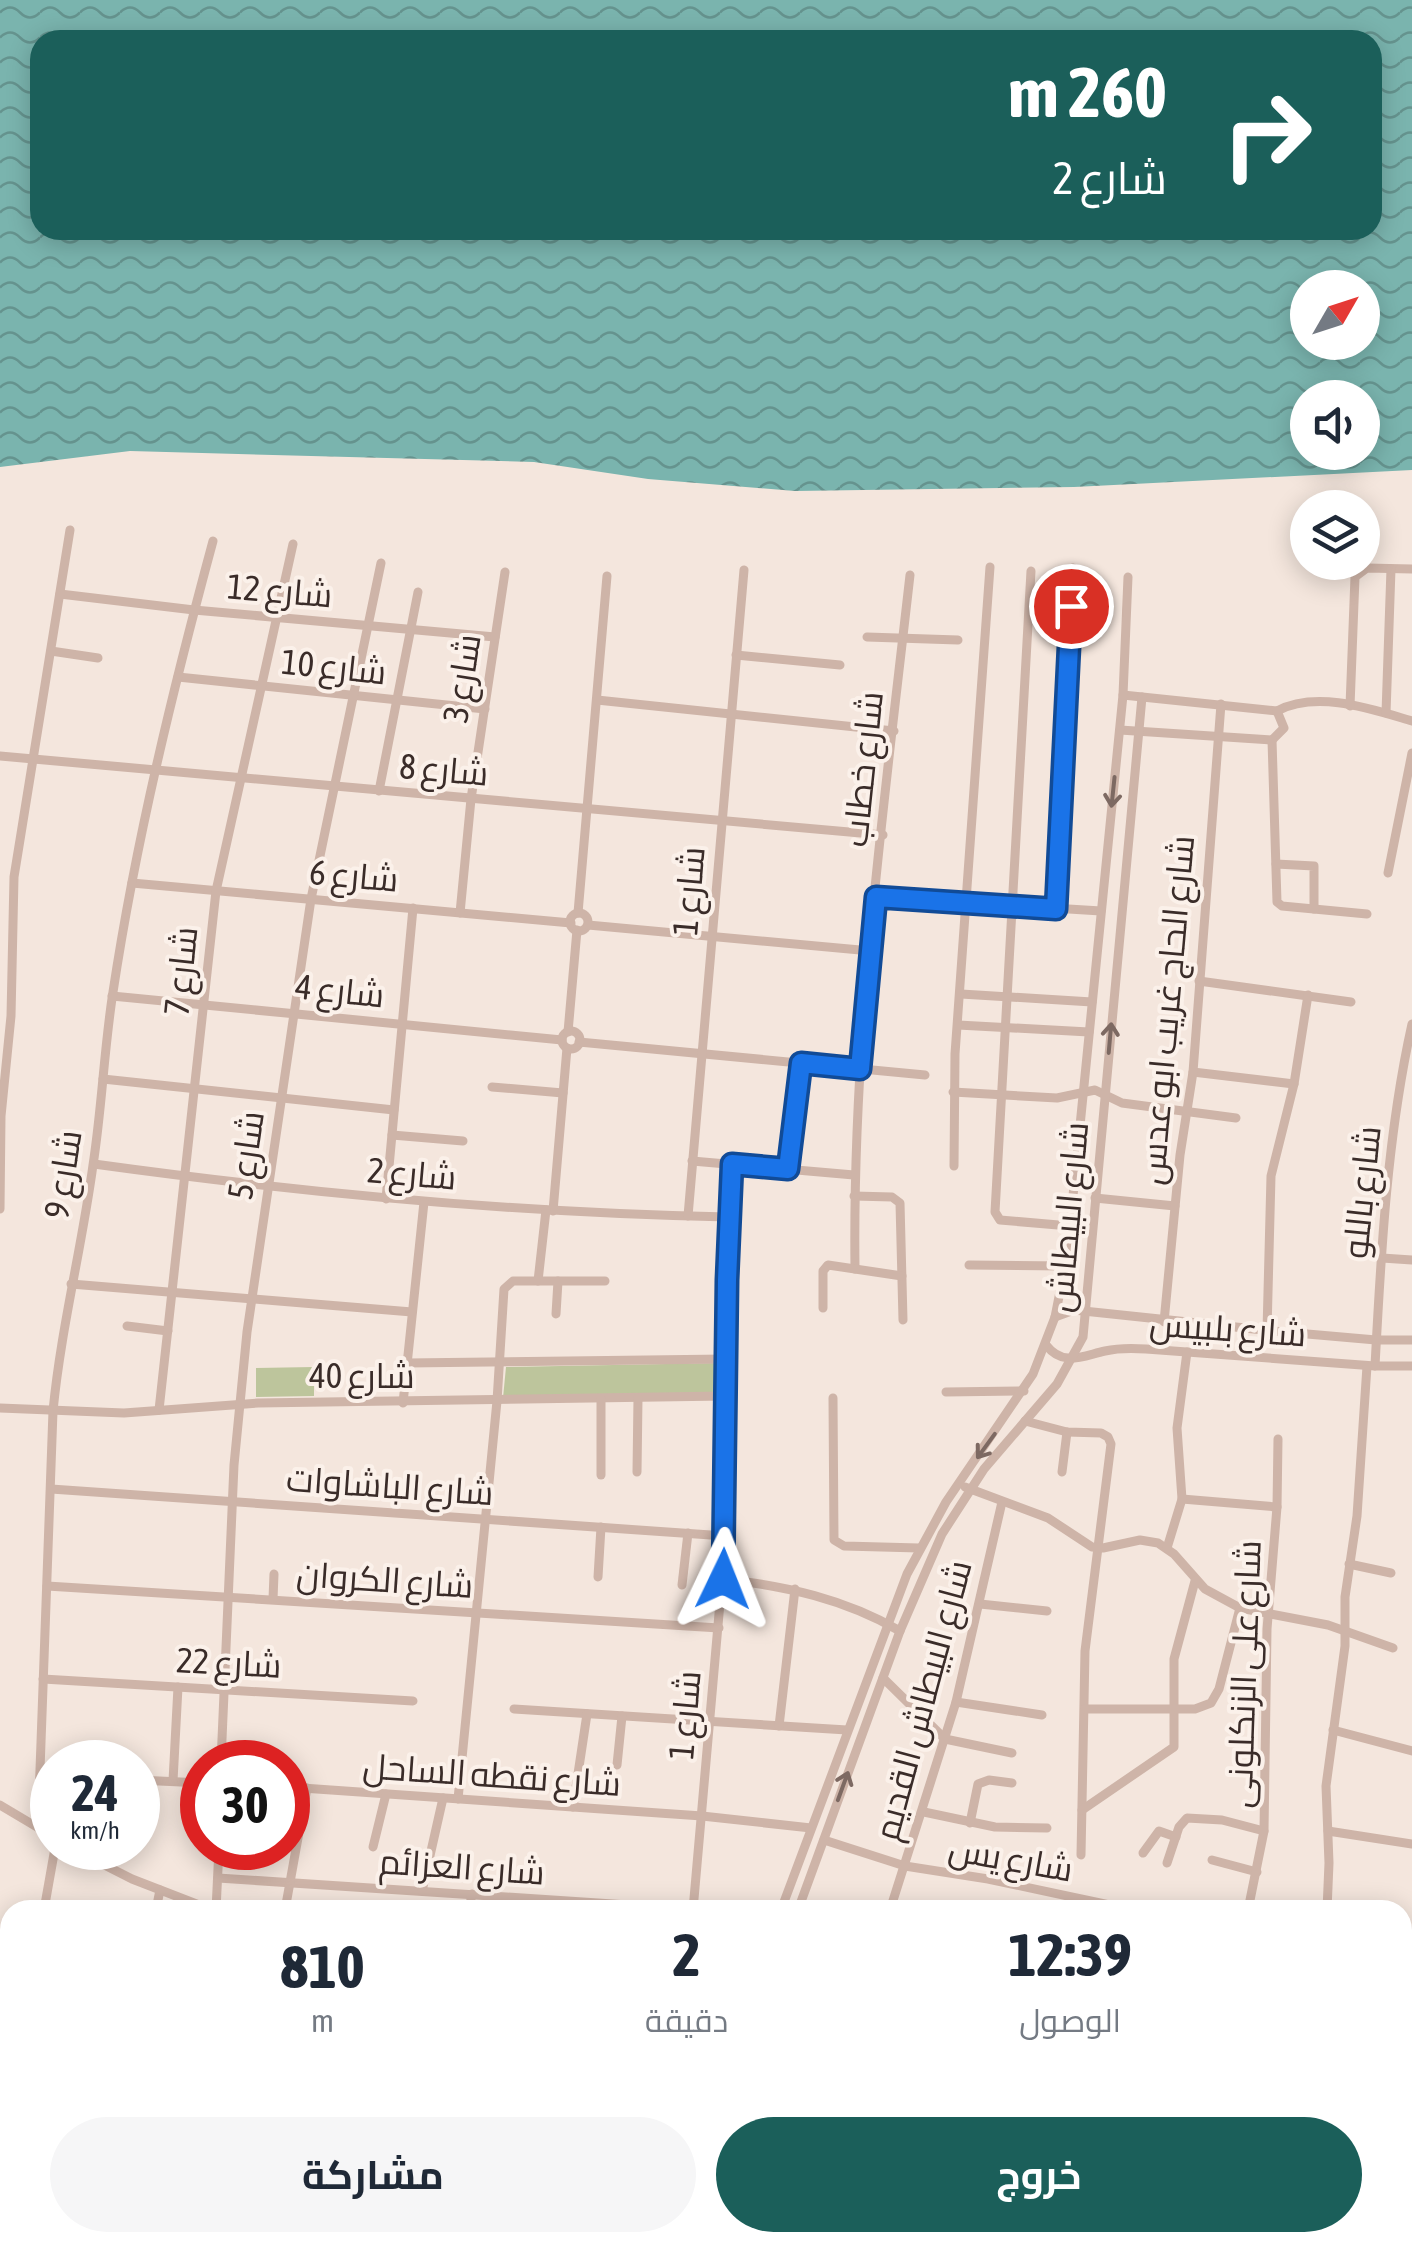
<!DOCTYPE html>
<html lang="ar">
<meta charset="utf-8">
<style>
:root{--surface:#fff;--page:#f6f6f7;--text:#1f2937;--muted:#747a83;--accent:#1b5f5a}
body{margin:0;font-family:"Asap Condensed",Cairo,sans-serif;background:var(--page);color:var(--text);direction:rtl;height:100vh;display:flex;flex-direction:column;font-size:38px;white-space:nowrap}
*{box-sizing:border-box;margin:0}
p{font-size:32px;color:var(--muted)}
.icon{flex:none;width:55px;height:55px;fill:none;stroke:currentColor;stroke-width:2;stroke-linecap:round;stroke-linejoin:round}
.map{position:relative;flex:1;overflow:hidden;direction:ltr}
.side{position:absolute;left:0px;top:1900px;width:1412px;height:352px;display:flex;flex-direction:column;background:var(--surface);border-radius:30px 30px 0 0;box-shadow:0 5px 25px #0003;direction:rtl}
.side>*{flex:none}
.top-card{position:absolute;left:30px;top:30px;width:1352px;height:210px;border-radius:30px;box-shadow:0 5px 25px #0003;direction:rtl;background:#1b5f5a;color:#fff;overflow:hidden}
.needle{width:65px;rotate:51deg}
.controls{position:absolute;left:1290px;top:270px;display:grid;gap:20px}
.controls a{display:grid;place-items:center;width:90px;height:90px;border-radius:50%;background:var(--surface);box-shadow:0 5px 25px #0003;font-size:50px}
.speed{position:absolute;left:30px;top:1740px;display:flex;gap:20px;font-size:50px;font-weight:700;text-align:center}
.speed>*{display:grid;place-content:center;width:130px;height:130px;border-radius:50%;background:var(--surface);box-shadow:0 5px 25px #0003;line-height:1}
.speed small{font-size:25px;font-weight:400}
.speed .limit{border:15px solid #d22;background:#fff;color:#111}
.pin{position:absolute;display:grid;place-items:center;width:85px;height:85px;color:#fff;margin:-42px;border:5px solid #fff;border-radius:50%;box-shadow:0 2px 10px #0007}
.me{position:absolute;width:110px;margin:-55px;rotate:2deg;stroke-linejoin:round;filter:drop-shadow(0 0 8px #0008)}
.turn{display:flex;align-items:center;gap:35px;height:210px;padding:0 50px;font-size:45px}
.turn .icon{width:130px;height:130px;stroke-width:2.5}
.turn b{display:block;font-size:70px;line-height:85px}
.eta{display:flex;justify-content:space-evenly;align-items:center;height:170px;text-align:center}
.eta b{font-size:60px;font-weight:700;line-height:70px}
.action{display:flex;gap:20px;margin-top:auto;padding:20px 50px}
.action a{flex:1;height:115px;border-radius:60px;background:var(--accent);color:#fff;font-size:40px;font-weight:700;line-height:115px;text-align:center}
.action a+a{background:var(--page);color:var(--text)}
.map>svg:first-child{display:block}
.park{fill:#bdc59c}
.water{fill:url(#water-waves);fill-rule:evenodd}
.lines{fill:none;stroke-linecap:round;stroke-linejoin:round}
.minor{stroke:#ceb4a8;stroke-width:9}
.oneway{stroke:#7d6962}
.route-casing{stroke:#114b97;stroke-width:25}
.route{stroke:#1a73e8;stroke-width:18}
.labels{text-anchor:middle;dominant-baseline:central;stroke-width:8;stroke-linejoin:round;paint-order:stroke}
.street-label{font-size:35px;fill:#3a2c29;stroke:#fbf1ea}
</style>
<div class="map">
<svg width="1412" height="2252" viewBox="0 0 1412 2252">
<defs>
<pattern id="water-waves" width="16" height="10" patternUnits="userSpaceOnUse" patternTransform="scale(2.5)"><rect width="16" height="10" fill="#7ab4ae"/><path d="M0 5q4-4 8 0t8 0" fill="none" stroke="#65938e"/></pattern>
</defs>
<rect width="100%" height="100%" fill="#f4e6dd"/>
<g class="park">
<polygon points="718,1363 718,1393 503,1398 506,1367"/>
<polygon points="314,1367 314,1396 256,1397 256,1368"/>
</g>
<path class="water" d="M0,0H1412V470L1074,487L795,491L648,479L534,462L130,451L0,467ZM40,40H1372V230H40ZM1308,288H1362V342H1308ZM1308,398H1362V452H1308Z"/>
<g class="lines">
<g class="minor">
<polyline points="1031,571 995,1212 1000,1220 1070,1226"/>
<polyline points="60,594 194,610 495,637"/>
<polyline points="867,637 958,640"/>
<polyline points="51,651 98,658"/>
<polyline points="736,655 840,665"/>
<polyline points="178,677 485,709"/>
<path d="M1123,695L1277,711C1317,690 1371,709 1412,721"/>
<polyline points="597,700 894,731"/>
<polyline points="1350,706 1355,577 1367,568 1412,569"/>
<polyline points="1386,713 1391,569"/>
<polyline points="1120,730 1272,740 1284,728 1277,711"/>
<polyline points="1272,740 1277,902 1282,906 1367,914"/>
<polyline points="0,756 883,835"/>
<polyline points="379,791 418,592"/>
<polyline points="1276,864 1314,866 1314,909"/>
<polyline points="1388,873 1412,753"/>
<polyline points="132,883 571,923"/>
<polyline points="876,897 1101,911"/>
<polyline points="1056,909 1073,568"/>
<polyline points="460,913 471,799 505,572"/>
<polyline points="578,913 607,576"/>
<circle cx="579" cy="922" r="9"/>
<polyline points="588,925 871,951"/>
<polyline points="1199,981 1351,1002"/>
<polyline points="961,994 1092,1002"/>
<polyline points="112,996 562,1040"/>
<polyline points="958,1025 1089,1032"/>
<circle cx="571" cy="1040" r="9"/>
<polyline points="568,1032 577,930"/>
<polyline points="579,1042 925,1075"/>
<polyline points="1193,1072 1294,1084"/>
<polyline points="103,1079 394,1110"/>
<polyline points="492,1087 563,1093"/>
<polyline points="953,1092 1057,1098 1095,1090 1122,1103 1236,1118"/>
<polyline points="392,1135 463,1141"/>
<polyline points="692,1161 854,1175"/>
<path d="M94,1164C304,1193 516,1213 728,1217"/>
<polyline points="954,1166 955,1054 990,567"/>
<polyline points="788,1169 801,1063"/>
<polyline points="854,1196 892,1197 900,1203 903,1320"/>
<polyline points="1095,1198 1175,1206"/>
<polyline points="386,1199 413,908"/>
<polyline points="0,1209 1,1116 11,1016 14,877 70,530"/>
<polyline points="553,1211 567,1048"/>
<polyline points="688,1216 744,570"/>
<polyline points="1382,1258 1412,1260"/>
<polyline points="969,1265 1065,1266"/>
<path d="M855,1269C852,1037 884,805 910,575"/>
<polyline points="538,1281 546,1210"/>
<polyline points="71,1284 412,1312"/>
<polyline points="823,1308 823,1271 828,1265 902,1276"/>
<polyline points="556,1314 558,1281"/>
<polyline points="1055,1317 1074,1310 1273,1331 1376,1340 1412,1340"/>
<polyline points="1164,1322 1180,1155 1193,1072 1221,704"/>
<polyline points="127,1326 168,1331"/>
<polyline points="1267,1331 1271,1176 1294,1084 1308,995"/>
<path d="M1046,1345C1063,1367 1082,1356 1105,1351C1118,1348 1132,1348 1146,1349L1375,1366H1412"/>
<polyline points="407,1363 725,1359"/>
<path d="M1375,1366C1381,1253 1387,1136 1412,1024"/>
<polyline points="946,1392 1024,1391"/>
<polyline points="833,1398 834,1540 844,1546 919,1548"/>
<polyline points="403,1403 424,1202"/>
<polyline points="0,1408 124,1413 258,1403 725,1396"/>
<polyline points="159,1410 216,891 293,544"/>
<polyline points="1025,1421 1067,1432 1101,1433 1108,1437 1111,1444 1085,1651 1081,1855"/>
<polyline points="637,1472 638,1398"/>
<polyline points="1062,1472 1067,1432"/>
<polyline points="601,1475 601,1399"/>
<polyline points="965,1487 1048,1518 1092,1547 1103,1548 1140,1540 1158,1543 1174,1554 1205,1589 1240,1608 1328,1625 1393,1648"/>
<polyline points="51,1489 725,1536"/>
<polyline points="1182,1499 1277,1507"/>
<polyline points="1167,1548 1182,1499 1177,1428 1187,1352"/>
<polyline points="1349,1564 1391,1573"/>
<polyline points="598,1577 601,1527"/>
<path d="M723,1579C786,1586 845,1599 900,1631"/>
<polyline points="682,1585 688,1533"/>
<polyline points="47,1586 719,1628"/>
<polyline points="273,1599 274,1574"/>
<polyline points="980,1604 1047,1611"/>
<polyline points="883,1678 945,1739 1012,1753"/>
<polyline points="43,1679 413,1701"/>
<polyline points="956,1702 1042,1715"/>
<polyline points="514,1709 847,1730"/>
<polyline points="1085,1709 1195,1709 1211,1703 1219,1689 1240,1608"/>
<polyline points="779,1726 795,1589"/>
<polyline points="1333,1730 1412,1751"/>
<polyline points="221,1762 234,1465 247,1332 311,899 381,563"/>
<polyline points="617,1765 622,1716"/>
<polyline points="138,1780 202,1783"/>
<polyline points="173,1781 178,1687"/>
<polyline points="288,1787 702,1816 811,1828"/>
<polyline points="458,1799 497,1401 504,1289 513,1281 605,1281"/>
<polyline points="0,1805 52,1836"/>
<polyline points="573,1807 587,1714"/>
<polyline points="1082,1810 1174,1747 1174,1659 1195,1581"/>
<polyline points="924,1812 995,1827 1047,1828"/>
<polyline points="970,1823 978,1784 989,1780 1012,1783"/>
<path d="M38,1825L53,1411C61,1328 82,1247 93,1165C102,1107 104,1049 113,992C136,840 173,689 213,541"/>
<polyline points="1328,1831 1412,1844"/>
<polyline points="824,1840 905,1866 988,1879 1133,1910"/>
<polyline points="373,1847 386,1794"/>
<polyline points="71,1848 132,1879 212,1910"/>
<polyline points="1143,1853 1159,1831 1176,1837"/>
<polyline points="1212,1860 1257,1872"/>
<polyline points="1167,1863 1179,1827 1187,1818 1222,1820 1264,1831"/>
<polyline points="218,1878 703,1910"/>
<polyline points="422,1891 443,1798"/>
<polyline points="44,1910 55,1848"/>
<polyline points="156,1910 160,1890"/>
<polyline points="216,1910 219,1848"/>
<polyline points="285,1910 307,1788"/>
<polyline points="469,1910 472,1894"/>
<polyline points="693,1910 724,1557 725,1359 732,1164"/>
<polyline points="781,1910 907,1574 946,1502 1033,1374 1055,1317 1067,1256 1123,695 1128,577"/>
<polyline points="798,1910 900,1631 942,1534 984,1469 1057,1384 1083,1337 1142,697"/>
<polyline points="890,1910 956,1702 1002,1502"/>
<polyline points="1248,1910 1264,1831 1267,1629 1277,1507 1278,1439"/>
<polyline points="1327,1910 1329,1863 1326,1786 1345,1646 1345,1597 1357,1516 1367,1366"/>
<polyline points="1402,1942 1412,1946"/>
<polyline points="1402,2037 1412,2039"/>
<polyline points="1402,2108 1412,2111"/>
<polyline points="379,2242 379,2252"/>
<polyline points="1220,2242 1258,2248 1412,2247"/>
<polyline points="1403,2247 1412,2155"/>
<polyline points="10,2252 11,2242"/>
<polyline points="98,2252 100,2242"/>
<polyline points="171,2252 174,2242"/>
<polyline points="243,2252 245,2242"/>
<polyline points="311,2252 311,2242"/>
<polyline points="473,2252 474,2242"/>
<polyline points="564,2252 568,2242"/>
<polyline points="601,2252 606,2242"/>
<polyline points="676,2252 676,2242"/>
<polyline points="692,2252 693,2242"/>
<polyline points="791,2252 792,2242"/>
<polyline points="823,2252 824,2242"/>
<polyline points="920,2252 920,2242"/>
<polyline points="1028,2252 1028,2242"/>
<polyline points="1107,2252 1107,2242"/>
<polyline points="1194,2252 1195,2242"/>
</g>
</g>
<defs><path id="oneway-shaft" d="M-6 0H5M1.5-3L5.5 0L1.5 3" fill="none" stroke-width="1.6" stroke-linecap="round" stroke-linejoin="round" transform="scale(2.5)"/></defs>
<g class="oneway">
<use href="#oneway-shaft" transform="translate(1113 792) rotate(96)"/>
<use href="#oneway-shaft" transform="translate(1110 1038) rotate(-85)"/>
<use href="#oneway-shaft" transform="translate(986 1446) rotate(126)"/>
<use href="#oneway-shaft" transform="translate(843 1786) rotate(-70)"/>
</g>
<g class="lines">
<defs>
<polyline id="route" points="723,1579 727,1280 732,1164 788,1169 801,1063 860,1069 876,897 1056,909 1071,606"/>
</defs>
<use href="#route" class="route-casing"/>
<use href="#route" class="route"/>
</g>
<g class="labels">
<g class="street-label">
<text transform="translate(280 590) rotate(5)">شارع 12</text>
<text transform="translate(334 666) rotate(6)">شارع 10</text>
<text transform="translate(461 678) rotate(-81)">شارع 3</text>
<text transform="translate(444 769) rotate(5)">شارع 8</text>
<text transform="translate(862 769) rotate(-84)">شارع خطاب</text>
<text transform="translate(354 875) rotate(5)">شارع 6</text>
<text transform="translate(688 891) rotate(-85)">شارع 1</text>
<text transform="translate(180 971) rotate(-84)">شارع 7</text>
<text transform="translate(340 990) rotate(6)">شارع 4</text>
<text transform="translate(1166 1010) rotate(-85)">شارع الحاج غريب ابو عدس</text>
<text transform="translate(245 1155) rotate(-82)">شارع 5</text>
<text transform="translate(412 1173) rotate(5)">شارع 2</text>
<text transform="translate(62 1174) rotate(-81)">شارع 9</text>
<text transform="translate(1361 1192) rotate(-84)">شارع باللو</text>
<text transform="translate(1067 1217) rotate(-85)">شارع البيطاش</text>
<text transform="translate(1228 1328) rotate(4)">شارع بلبيس</text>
<text x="362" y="1375">شارع 40</text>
<text transform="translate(390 1485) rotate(4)">شارع الباشاوات</text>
<text transform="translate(385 1579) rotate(4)">شارع الكروان</text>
<text transform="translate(229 1662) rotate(3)">شارع 22</text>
<text transform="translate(1243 1674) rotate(-88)">شارع على الزنكلونى</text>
<text transform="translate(922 1700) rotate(-75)">شارع البيطاش القديم</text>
<text transform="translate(684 1715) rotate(-85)">شارع 1</text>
<text transform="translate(492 1774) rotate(4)">شارع نقطه الساحل</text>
<text transform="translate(1011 1858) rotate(10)">شارع يس</text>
<text transform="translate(462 1866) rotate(4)">شارع العزائم</text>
</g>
</g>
</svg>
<div class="controls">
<a><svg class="needle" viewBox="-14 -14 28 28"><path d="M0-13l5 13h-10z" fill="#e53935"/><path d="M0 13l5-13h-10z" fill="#747a83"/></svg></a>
<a><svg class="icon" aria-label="sound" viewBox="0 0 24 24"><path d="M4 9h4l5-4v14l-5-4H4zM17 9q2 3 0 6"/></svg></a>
<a><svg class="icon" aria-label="layers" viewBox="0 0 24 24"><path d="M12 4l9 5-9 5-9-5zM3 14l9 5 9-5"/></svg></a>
</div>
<div class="speed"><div>24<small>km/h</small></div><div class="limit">30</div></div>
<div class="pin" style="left:1071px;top:606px;background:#d93025"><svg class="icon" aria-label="arrive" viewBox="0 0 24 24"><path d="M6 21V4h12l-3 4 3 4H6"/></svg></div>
<svg class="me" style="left:723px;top:1579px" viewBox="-20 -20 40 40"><path d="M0-17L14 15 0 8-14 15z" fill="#1a73e8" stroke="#fff" stroke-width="4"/></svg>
<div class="top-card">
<div class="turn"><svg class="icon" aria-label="right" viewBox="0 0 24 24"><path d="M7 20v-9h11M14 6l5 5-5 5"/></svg><div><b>260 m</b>شارع 2</div></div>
</div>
<section class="side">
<div class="eta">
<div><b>12:39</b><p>الوصول</p></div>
<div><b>2</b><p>دقيقة</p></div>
<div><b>810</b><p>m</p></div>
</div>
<div class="action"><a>خروج</a><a>مشاركة</a></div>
</section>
</div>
